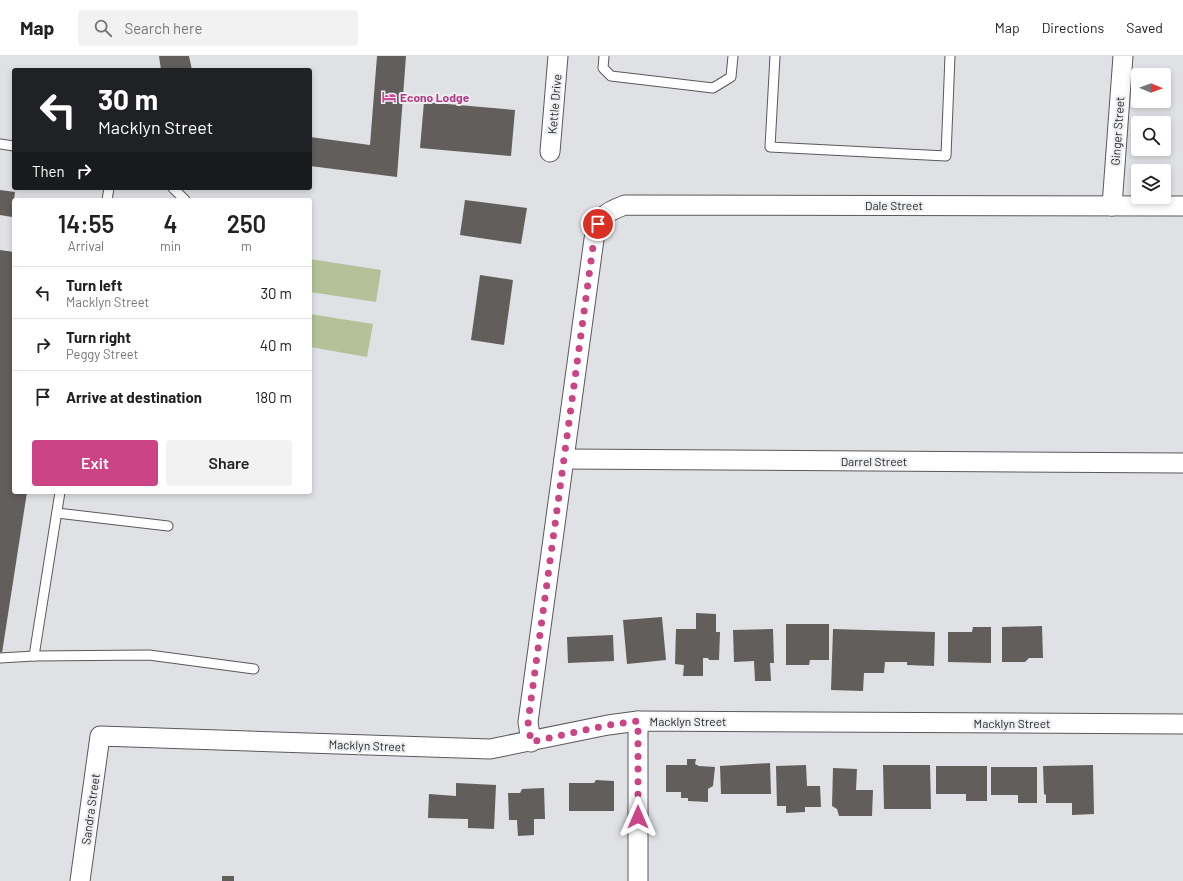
<!DOCTYPE html>
<style>
:root{--surface:#fff;--page:#f2f2f2;--text:#222;--muted:#767676;--line:#e0e0e0;--accent:#ca4486}
body{margin:0;font-family:Barlow,sans-serif;background:var(--page);color:var(--text);height:100vh;display:flex;flex-direction:column;font-size:15px;white-space:nowrap}
*{box-sizing:border-box;margin:0}
p{font-size:13px;color:var(--muted)}
.icon{flex:none;width:22px;height:22px;fill:none;stroke:currentColor;stroke-width:2;stroke-linecap:round;stroke-linejoin:round}
.map{position:relative;flex:1;overflow:hidden}
.side{position:absolute;left:12px;top:142px;width:300px;height:296px;display:flex;flex-direction:column;background:var(--surface);border-radius:4px;box-shadow:0 2px 6px #0003}
.side>*{flex:none}
.guide{position:absolute;left:12px;top:12px;width:300px;height:122px;border-radius:4px;box-shadow:0 2px 6px #0003;background:#202124;color:#fff;overflow:hidden}
.needle{width:26px;rotate:91deg}
.tools{position:absolute;left:1131px;top:12px;display:grid;gap:8px}
.tools a{display:grid;place-items:center;width:40px;height:40px;border-radius:4px;background:var(--surface);box-shadow:0 2px 6px #0003;font-size:20px}
.pin{position:absolute;display:grid;place-items:center;width:34px;height:34px;color:#fff;margin:-17px;border:2px solid #fff;border-radius:50%;box-shadow:0 1px 4px #0007}
.me{position:absolute;width:44px;margin:-22px;rotate:0deg;stroke-linejoin:round;filter:drop-shadow(0 0 3px #0008)}
.turn{display:flex;align-items:center;gap:14px;height:84px;padding:0 20px;font-size:18px}
.turn .icon{width:52px;height:52px;stroke-width:2.5}
.turn b{display:block;font-size:28px;line-height:34px}
.then{display:flex;align-items:center;height:38px;padding:0 20px;background:#0003;gap:8px;font-size:15px}
.eta{display:flex;justify-content:space-evenly;align-items:center;height:68px;text-align:center}
.eta b{font-size:24px;font-weight:600;line-height:28px}
.cta{display:flex;gap:8px;margin-top:auto;padding:8px 20px}
.cta a{flex:1;height:46px;border-radius:4px;background:var(--accent);color:#fff;font-size:16px;font-weight:600;line-height:46px;text-align:center}
.cta a+a{background:var(--page);color:var(--text)}
ul{padding:0;list-style:none}
li{display:flex;align-items:center;gap:12px;height:52px;padding:0 20px;border-top:1px solid var(--line)}
li div{flex:1}
li b{display:block;font-size:15px}
li em{font-style:normal}
header{display:flex;align-items:center;gap:24px;box-sizing:border-box;height:56px;padding:0 20px;background:var(--surface);border-bottom:1px solid var(--line)}
header strong{font-size:19px}
nav{display:flex;gap:22px;margin-inline-start:auto;font-size:14px}
.search{width:280px;height:36px;background:var(--page);display:flex;align-items:center;gap:10px;box-sizing:border-box;padding:0 14px;border-radius:4px;color:var(--muted);font-size:15px}
.map>svg:first-child{display:block}
.green{fill:#b5c299}
.building{fill:#615e5c}
.lines{fill:none;stroke-linecap:round;stroke-linejoin:round}
.lane-casing{stroke:#59595c;stroke-width:11}
.street-casing{stroke:#59595c;stroke-width:21}
.lane{stroke:#fff;stroke-width:9}
.street{stroke:#fff;stroke-width:19}
.route{stroke:#ca4486;stroke-width:7;stroke-dasharray:0 12.6}
.labels{text-anchor:middle;dominant-baseline:central;stroke-width:4;stroke-linejoin:round;paint-order:stroke}
.hotel-label{font-size:12px;font-weight:bold;fill:#b23c85;stroke:#edeef1;text-anchor:start}
.street-label{font-size:12px;fill:#272728;stroke:#edeef1}
</style>
<header>
<strong>Map</strong>
<div class="search"><svg class="icon" aria-label="search" viewBox="0 0 24 24"><circle cx="10" cy="10" r="6"/><path d="M15 15l6 6"/></svg>Search here</div>
<nav><a>Map</a><a>Directions</a><a>Saved</a></nav>
</header>
<div class="map">
<svg width="1183" height="825" viewBox="0 0 1183 825">
<rect width="100%" height="100%" fill="#e0e1e4"/>
<g class="green">
<polygon points="310,203 381,214 376,246 310,236"/>
<polygon points="310,258 373,268 367,301 310,291"/>
</g>
<g class="building">
<polygon points="159,0 189,0 192,14 161,14"/>
<polygon points="377,0 406,0 397,121 310,110 310,81 370,89"/>
<polygon points="424,46 515,54 511,100 420,92"/>
<polygon points="0,134 15,136 12,161 0,159"/>
<polygon points="465,144 527,152 521,188 460,179"/>
<polygon points="0,194 14,196 14,436 27,436 2,597 0,596"/>
<polygon points="480,219 513,224 504,289 471,284"/>
<polygon points="696,557 716,558 716,576 720,576 719,604 709,604 708,602 703,602 703,620 683,620 684,609 675,608 676,573 696,573"/>
<polygon points="662,561 666,604 627,608 623,564"/>
<polygon points="786,568 829,568 829,604 810,604 809,609 786,609"/>
<polygon points="1042,570 1043,602 1029,602 1025,606 1002,606 1002,571"/>
<polygon points="973,571 991,571 991,607 948,606 948,576 972,576"/>
<polygon points="773,573 774,607 770,607 771,625 755,625 754,605 734,606 733,574"/>
<polygon points="833,573 935,576 934,610 907,609 907,606 885,606 884,617 864,617 863,635 831,634"/>
<polygon points="613,579 614,605 568,607 567,581"/>
<polygon points="687,703 696,703 695,708 699,710 715,711 713,730 708,733 708,746 688,745 688,742 681,742 681,736 666,736 666,709 687,709"/>
<polygon points="770,707 771,738 721,738 720,710"/>
<polygon points="806,709 807,730 820,730 821,751 805,751 805,756 786,757 786,750 777,750 776,710"/>
<polygon points="883,709 930,709 931,753 884,753"/>
<polygon points="1093,709 1094,758 1072,759 1072,747 1046,747 1046,739 1044,738 1043,710"/>
<polygon points="936,710 987,710 987,745 966,745 966,738 936,738"/>
<polygon points="991,711 1037,711 1037,747 1018,747 1018,739 991,739"/>
<polygon points="833,712 857,713 856,734 873,734 872,760 839,760 837,753 832,750"/>
<polygon points="596,724 614,725 614,755 569,755 569,727 594,727"/>
<polygon points="456,727 496,729 494,773 468,772 468,763 428,762 429,738 456,740"/>
<polygon points="544,732 545,763 534,763 534,779 518,780 517,764 509,764 508,737 520,737 522,733"/>
<rect x="222" y="820" width="12" height="5"/>
</g>
<g class="lines">
<defs>
<g id="lane">
<polyline points="604,0 603,12 611,20 713,32 731,21 733,0"/>
<polyline points="775,0 770,91 946,100 950,0"/>
<polyline points="0,88 14,90"/>
<polyline points="173,132 185,144"/>
<polyline points="107,144 109,132"/>
<polyline points="57,457 168,470"/>
<polyline points="34,600 60,436"/>
<polyline points="0,602 34,600 149,599 254,613"/>
</g>
<g id="street">
<polyline points="550,96 558,0"/>
<polyline points="1112,150 1123,0"/>
<polyline points="564,403 1183,407"/>
<path d="M531,686L528,666L594,183C601,160 603,157 625,149L1183,150"/>
<polyline points="80,825 100,680 490,693 608,669 638,665 1183,668"/>
<polyline points="638,825 638,665"/>
</g>
</defs>
<use href="#lane" class="lane-casing"/>
<use href="#street" class="street-casing"/>
<use href="#lane" class="lane"/>
<use href="#street" class="street"/>
</g>
<g class="lines">
<polyline class="route" points="598,168 594,183 528,666 531,686 608,669 638,665 638,761"/>
</g>
<defs>
<symbol id="hotel-bare" viewBox="-9 -9 18 18"><path d="M-6-4.5h1.5V1H6V5H4.5V3h-9V5H-6ZM-4 0a1.8 1.8 0 1 1 3.6 0ZM.5 0V-2.5h3Q6-2.5 6 0Z" fill="#d1479c" stroke="#edeef1" stroke-width="2.5" paint-order="stroke"/></symbol>
</defs>
<g fill-rule="evenodd">
<use href="#hotel-bare" x="379" y="31" width="20" height="20"/>
</g>
<g class="labels">
<g class="hotel-label">
<text x="400" y="41">Econo Lodge</text>
</g>
<g class="street-label">
<text transform="translate(554 48) rotate(-85)">Kettle Drive</text>
<text transform="translate(1117 75) rotate(-86)">Ginger Street</text>
<text x="894" y="149">Dale Street</text>
<text x="874" y="405">Darrel Street</text>
<text x="688" y="665">Macklyn Street</text>
<text x="1012" y="667">Macklyn Street</text>
<text transform="translate(367 689) rotate(2)">Macklyn Street</text>
<text transform="translate(90 753) rotate(-82)">Sandra Street</text>
</g>
</g>
</svg>
<div class="tools">
<a><svg class="needle" viewBox="-14 -14 28 28"><path d="M0-13l5 13h-10z" fill="#e53935"/><path d="M0 13l5-13h-10z" fill="#767676"/></svg></a>
<a><svg class="icon" aria-label="search" viewBox="0 0 24 24"><circle cx="10" cy="10" r="6"/><path d="M15 15l6 6"/></svg></a>
<a><svg class="icon" aria-label="layers" viewBox="0 0 24 24"><path d="M12 4l9 5-9 5-9-5zM3 14l9 5 9-5"/></svg></a>
</div>
<div class="pin" style="left:598px;top:168px;background:#d93025"><svg class="icon" aria-label="arrive" viewBox="0 0 24 24"><path d="M6 21V4h12l-3 4 3 4H6"/></svg></div>
<svg class="me" style="left:638px;top:761px" viewBox="-20 -20 40 40"><path d="M0-17L14 15 0 8-14 15z" fill="#ca4486" stroke="#fff" stroke-width="4"/></svg>
<div class="guide">
<div class="turn"><svg class="icon" aria-label="left" viewBox="0 0 24 24"><path d="M17 20v-9H6M10 6l-5 5 5 5"/></svg><div><b>30 m</b>Macklyn Street</div></div>
<div class="then">Then<svg class="icon" aria-label="right" viewBox="0 0 24 24"><path d="M7 20v-9h11M14 6l5 5-5 5"/></svg></div>
</div>
<section class="side">
<div class="eta">
<div><b>14:55</b><p>Arrival</p></div>
<div><b>4</b><p>min</p></div>
<div><b>250</b><p>m</p></div>
</div>
<ul>
<li><svg class="icon" aria-label="left" viewBox="0 0 24 24"><path d="M17 20v-9H6M10 6l-5 5 5 5"/></svg><div><b>Turn left</b><p>Macklyn Street</p></div><em>30 m</em></li>
<li><svg class="icon" aria-label="right" viewBox="0 0 24 24"><path d="M7 20v-9h11M14 6l5 5-5 5"/></svg><div><b>Turn right</b><p>Peggy Street</p></div><em>40 m</em></li>
<li><svg class="icon" aria-label="arrive" viewBox="0 0 24 24"><path d="M6 21V4h12l-3 4 3 4H6"/></svg><div><b>Arrive at destination</b></div><em>180 m</em></li>
</ul>
<div class="cta"><a>Exit</a><a>Share</a></div>
</section>
</div>
